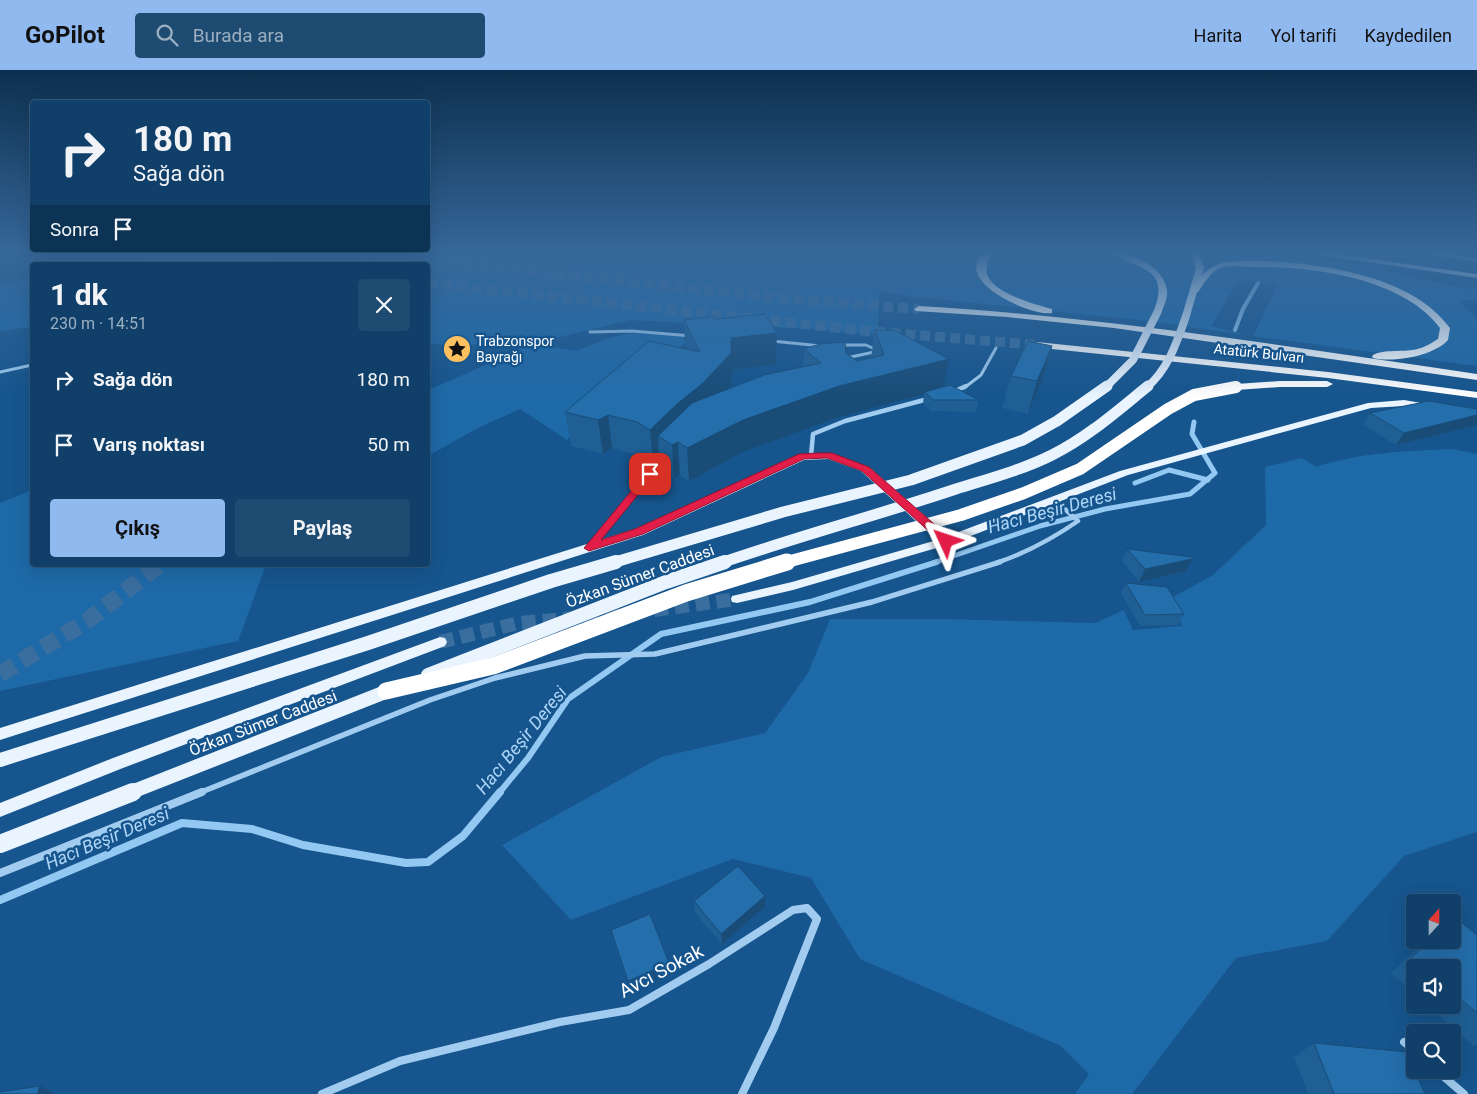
<!DOCTYPE html>
<html lang="tr">
<meta charset="utf-8">
<style>
:root{--surface:#10406a;--page:#1e4b72;--text:#f1f3f6;--muted:#9cafc1;--line:#30597e;--accent:#90b9f0}
body{margin:0;font-family:Roboto,sans-serif;background:var(--page);color:var(--text);height:100vh;display:flex;flex-direction:column;font-size:19px;white-space:nowrap}
*{box-sizing:border-box;margin:0}
p{font-size:16px;color:var(--muted)}
.icon{flex:none;width:28px;height:28px;fill:none;stroke:currentColor;stroke-width:2;stroke-linecap:round;stroke-linejoin:round}
.map{position:relative;flex:1;overflow:hidden}
.panel{position:absolute;left:30px;top:192px;width:400px;height:305px;display:flex;flex-direction:column;background:var(--surface);border-radius:5px;box-shadow:0 5px 20px #0002,0 0 0 1px var(--line)}
.panel>*{flex:none}
.top-card{position:absolute;left:30px;top:30px;width:400px;height:152px;border-radius:5px;box-shadow:0 5px 20px #0002,0 0 0 1px var(--line);background:#10406a;color:var(--text);overflow:hidden}
.needle{width:32px;rotate:21deg}
.buttons{position:absolute;left:1406px;top:824px;display:grid;gap:10px}
.buttons a{display:grid;place-items:center;width:55px;height:55px;border-radius:5px;background:var(--surface);box-shadow:0 5px 20px #0002,0 0 0 1px var(--line);font-size:25px}
.pin{position:absolute;display:grid;place-items:center;width:42px;height:42px;color:#fff;margin:-21px;border-radius:10px;box-shadow:0 2px 8px #0006}
.me{position:absolute;width:55px;margin:-28px;rotate:312deg;stroke-linejoin:round;filter:drop-shadow(0 0 4px #0008)}
.turn{display:flex;align-items:center;gap:18px;height:105px;padding:0 20px;font-size:22px}
.turn .icon{width:65px;height:65px;stroke-width:2.5}
.turn b{display:block;font-size:35px;line-height:42px}
.then{display:flex;align-items:center;height:48px;padding:0 20px;background:#0003;gap:10px;font-size:19px}
.round{display:grid;place-items:center;flex:none;width:52px;height:52px;border-radius:5px;background:var(--page)}
.summary{display:flex;align-items:center;justify-content:space-between;height:85px;padding:0 20px}
h1{font-size:30px;font-weight:700;line-height:38px}
.primary-button{display:flex;gap:10px;margin-top:auto;padding:10px 20px}
.primary-button a{flex:1;height:58px;border-radius:5px;background:var(--accent);color:#111;font-size:20px;font-weight:700;line-height:58px;text-align:center}
.primary-button a+a{background:var(--page);color:var(--text)}
ul{padding:0;list-style:none}
li{display:flex;align-items:center;gap:15px;height:65px;padding:0 20px}
li div{flex:1}
li b{display:block;font-size:19px}
li em{font-style:normal}
header{display:flex;align-items:center;gap:30px;box-sizing:border-box;height:70px;padding:0 25px;background:var(--accent);color:#111}
header strong{font-size:24px}
nav{display:flex;gap:28px;margin-inline-start:auto;font-size:18px}
.search{width:350px;height:45px;background:var(--page);display:flex;align-items:center;gap:12px;box-sizing:border-box;padding:0 18px;border-radius:5px;color:var(--muted);font-size:19px}
.map>svg:first-child{display:block}
.green{fill:#1e69a7}
.lines{fill:none;stroke-linecap:round;stroke-linejoin:round}
.stream-far3{stroke:#93c8f2;stroke-width:4}
.stream-far2{stroke:#93c8f2;stroke-width:5}
.stream-far1{stroke:#93c8f2;stroke-width:6}
.stream{stroke:#93c8f2;stroke-width:8}
.primary-tunnel{stroke:#396e9e;stroke-width:14;stroke-dasharray:14 7;stroke-linecap:butt}
.highway-tunnel-far1{stroke:#396e9e;stroke-width:10;stroke-dasharray:10 5;stroke-linecap:butt}
.highway-tunnel{stroke:#396e9e;stroke-width:17;stroke-dasharray:17 8;stroke-linecap:butt}
.street-far3{stroke:#a1ccef;stroke-width:3}
.street-far2{stroke:#a1ccef;stroke-width:4.5}
.street-far1{stroke:#a1ccef;stroke-width:5.5}
.street{stroke:#a1ccef;stroke-width:8}
.primary{fill:#e9f4ff;fill-rule:evenodd}
.highway{fill:#fff;fill-rule:evenodd}
.primary-bridge-far3{stroke:#e9f4ff;stroke-width:8}
.primary-bridge-far2{stroke:#e9f4ff;stroke-width:11}
.primary-bridge-far1{stroke:#e9f4ff;stroke-width:14}
.primary-bridge{stroke:#e9f4ff;stroke-width:18}
.highway-bridge-far2{stroke:#fff;stroke-width:10}
.highway-bridge-far1{stroke:#fff;stroke-width:12}
.highway-bridge{stroke:#fff;stroke-width:17}
.wall{fill:#1f5f94}
.shaded-wall{fill:#194d78}
.building{fill:#246eac;stroke:#194d78}
.route{fill:#e11d48;stroke:#92132f}
.labels{text-anchor:middle;dominant-baseline:central;stroke-width:5;stroke-linejoin:round;paint-order:stroke}
.far-poi-label{font-size:14px;fill:#fff;stroke:#16558d;text-anchor:start}
.far-street-label{font-size:14px;fill:#fff;stroke:#16558d}
.street-label{font-size:16px;fill:#fff;stroke:#16558d}
.water-label{font-size:18px;font-style:italic;fill:#acd5f7;stroke:#16558d}
.near-street-label{font-size:19px;fill:#fff;stroke:#16558d}
</style>
<header>
<strong>GoPilot</strong>
<div class="search"><svg class="icon" aria-label="search" viewBox="0 0 24 24"><circle cx="10" cy="10" r="6"/><path d="M15 15l6 6"/></svg>Burada ara</div>
<nav><a>Harita</a><a>Yol tarifi</a><a>Kaydedilen</a></nav>
</header>
<div class="map">
<svg width="1477" height="1024" viewBox="0 0 1477 1024">
<rect width="100%" height="100%" fill="#16558d"/>
<g class="green">
<polygon points="157,183 1250,183 1363,196 1432,212 1477,220 1477,231 1468,230 1459,232 1477,248 1477,296 1253,266 1277,216 1238,211 1211,256 1247,265 1141,250 917,227 879,221 878,265 814,259 630,250 531,274 577,281 608,268 631,263 695,267 623,315 567,370 520,339 478,358 428,386 428,320 495,291 528,275 428,274 428,195 103,195"/>
<polygon points="32,209 32,257 0,261 0,215"/>
<path d="M1453,379L1477,384V762L1404,786L1327,871L1236,888L1132,1024H1075L1089,1004L1061,976L860,889L811,808L733,789L571,850L502,775L661,687L765,663L808,603L830,549H946L1095,553L1124,540L1133,560L1182,556L1171,528L1213,505L1266,455L1265,397L1302,388L1316,397C1360,382 1408,381 1453,379Z"/>
<polygon points="32,420 32,495 266,495 238,571 0,621 0,433"/>
</g>
<g class="lines">
<g class="stream-far3">
<polyline points="1269,187 1270,183"/>
<polyline points="1235,260 1243,239 1258,213"/>
</g>
<g class="stream-far2">
<polyline points="1135,413 1169,400 1208,410"/>
<polyline points="933,493 1040,456 1105,439 1190,424 1215,403 1192,364 1194,352"/>
</g>
<polyline class="stream-far1" points="499,723 528,688 568,629 661,564 810,532 937,492"/>
<polyline class="stream" points="0,830 182,753 252,759 303,775 406,793 428,792 463,766 500,722"/>
<g class="primary-tunnel">
<polyline points="654,540 737,529"/>
<polyline points="440,572 519,553 620,544"/>
</g>
<g class="highway-tunnel-far1">
<polyline points="148,183 179,195"/>
<polyline points="176,183 271,195"/>
<polyline points="361,183 780,228 919,239"/>
<polyline points="428,213 867,261 1037,275"/>
</g>
<polyline class="highway-tunnel" points="0,604 87,551 159,495"/>
<g class="street-far3">
<polyline points="1428,183 1477,190"/>
<polyline points="590,262 632,261 692,266"/>
<polyline points="772,271 821,276"/>
<polyline points="840,275 866,275 879,281 846,288"/>
<polyline points="0,302 32,295"/>
<polyline points="964,318 981,305 996,278"/>
</g>
<g class="street-far2">
<polyline points="955,321 966,316"/>
<polyline points="811,386 813,364 845,351 928,329"/>
<polyline points="589,477 631,425 663,391"/>
<path d="M996,493C1026,483 1052,469 1078,451L1055,430"/>
</g>
<polyline class="street-far1" points="199,723 430,630 495,608 585,586 655,584 872,532 1000,492"/>
<g class="street">
<polyline points="0,803 202,722"/>
<polyline points="1404,972 1415,981"/>
<polyline points="1436,1000 1464,1024"/>
<polyline points="322,1024 400,991 560,952 629,940 709,894 793,840 807,838 817,849 774,958 742,1024"/>
</g>
<g class="primary">
<path d="M1113,183C1133,183 1164,197 1167,220C1168,228 1164,236 1161,243L1154,241C1170,197 1140,201 1113,183Z"/>
<polygon points="1192,183 1199,183 1204,198 1190,246 1186,248 1182,246 1196,198"/>
<polygon points="1307,183 1328,183 1477,204 1477,208"/>
<polygon points="1404,330 1427,334 1432,337 1427,340 1404,336 1371,338 1128,405 950,474 793,520 737,533 732,532 731,529 732,526 792,512 937,470 861,401 828,389 804,390 643,465 0,670 0,658 635,459 802,384 829,383 869,397 948,466 1120,401 1368,333"/>
<polygon points="440,567 445,568 447,572 445,576 123,698 0,747 0,733 113,688"/>
</g>
<g class="highway">
<path d="M984,183H994C964,216 1031,233 1052,239V243C1032,247 951,211 984,183Z"/>
<path d="M1270,191C1329,195 1413,207 1450,258L1448,270C1434,286 1393,293 1373,288L1372,286C1380,279 1401,282 1412,280C1422,279 1430,274 1438,269L1440,258C1403,208 1311,196 1253,197C1242,197 1228,194 1218,199C1209,204 1204,214 1198,222H1192L1190,220C1214,184 1232,192 1270,191Z"/>
<path d="M919,236C1106,247 1291,277 1477,304V310L1114,258L1007,247L916,241L914,239Z"/>
<polygon points="1037,272 1328,302 1477,322 1477,328 1328,308 1033,277 1032,275"/>
<polygon points="1280,311 1327,311 1333,314 1327,317 1280,317 1236,320 1230,317 1236,314"/>
</g>
<g class="primary-bridge-far3">
<polyline points="1105,318 1133,290 1158,241"/>
<path d="M1146,318C1168,300 1177,272 1186,246"/>
</g>
<g class="primary-bridge-far2">
<polyline points="612,493 783,442 911,410 1023,370 1057,351 1107,316"/>
<path d="M721,493C799,466 878,445 956,419C988,409 1022,400 1052,385C1088,367 1117,341 1148,316"/>
</g>
<g class="primary-bridge-far1">
<polyline points="428,605 666,512 725,492"/>
<polyline points="0,690 368,573 551,511 616,492"/>
<polyline points="129,723 393,619"/>
</g>
<polyline class="primary-bridge" points="0,774 133,722"/>
<polyline class="highway-bridge-far2" points="1233,318 1236,317"/>
<polyline class="highway-bridge-far1" points="783,493 961,445 1024,423 1080,399 1168,339 1194,325 1236,317"/>
<polyline class="highway-bridge" points="386,621 493,596 686,523 787,492"/>
</g>
<g class="wall">
<polygon points="716,249 776,294 732,300 731,315 728,319 803,297 804,279 846,283 857,291 871,288 875,260 944,317 979,330 976,342 931,341 923,334 924,324 836,348 743,382 689,411 680,405 674,408 660,399 659,388 653,394 640,386 612,378 603,384 571,376 565,342 685,279 684,250"/>
<polygon points="1052,276 1043,308 1028,344 1002,338 1011,306"/>
<polygon points="1477,339 1477,355 1396,375 1363,355 1370,343"/>
<polygon points="1127,479 1192,489 1186,501 1139,512 1122,491"/>
<polygon points="1126,513 1184,544 1178,555 1140,556 1121,523"/>
<polygon points="765,826 765,837 722,874 695,843 694,831"/>
<polygon points="611,860 669,893 670,903 631,921 614,871"/>
<polygon points="1477,865 1477,974 1474,976 1427,935 1452,935 1452,898 1415,898 1415,924 1391,903 1427,870 1452,870"/>
<polygon points="1314,973 1425,1024 1308,1024 1294,987"/>
</g>
<g class="shaded-wall">
<polygon points="777,263 776,294 732,300 731,315 704,345 658,366 659,388 653,394 650,360 731,268"/>
<polygon points="1052,276 1043,308 1028,344 1037,311"/>
<polygon points="949,289 943,319 925,322 924,324 836,348 743,382 689,411 687,378 743,350 839,316"/>
<polygon points="608,345 612,378 603,384 598,350"/>
<polygon points="1477,345 1477,355 1396,375 1404,363"/>
<polygon points="678,372 680,405 674,408 672,375"/>
<polygon points="1192,489 1186,501 1139,512 1145,499"/>
<polygon points="765,826 765,837 722,874 721,864"/>
<polygon points="669,893 670,903 631,921 628,911"/>
<polygon points="40,1016 55,1024 37,1024"/>
</g>
<g class="building">
<polygon points="765,244 777,263 731,268 731,283 703,313 677,334 650,360 637,352 608,345 598,350 565,342 649,271 700,282 684,250 714,246 716,249"/>
<polygon points="875,260 894,260 949,289 839,316 743,350 687,378 678,372 672,375 658,366 692,333 764,305 821,293 804,279 820,274 845,272 846,283 857,291 884,285"/>
<polygon points="1028,271 1052,276 1037,311 1011,306"/>
<polygon points="950,315 979,330 933,330 925,322"/>
<polygon points="1429,331 1477,339 1477,345 1404,363 1370,343"/>
<polygon points="1127,479 1192,487 1192,489 1145,499"/>
<polygon points="1126,513 1167,517 1184,544 1145,545"/>
<polygon points="738,796 765,826 721,864 694,831"/>
<polygon points="650,844 669,893 628,911 611,860"/>
<polygon points="1456,848 1477,865 1477,943 1452,922 1452,898 1424,898 1412,887 1431,870 1452,870 1452,851"/>
<polygon points="1314,973 1406,982 1425,1024 1334,1024"/>
<polygon points="40,1016 37,1024 0,1024 0,1022"/>
</g>
<linearGradient id="sky" x2="0" y2="1"><stop stop-color="#0c2f4e"/><stop offset="0.56" stop-color="#36689a"/><stop offset="1" stop-color="#36689a" stop-opacity="0"/></linearGradient>
<rect width="1477" height="327" fill="url(#sky)"/>
<polygon class="route" points="819,383 832,383 869,397 950,468 952,471 950,473 942,473 862,401 827,388 804,389 643,464 589,481 584,478 647,402 650,401 655,404 601,470 635,459 799,384"/>
<defs>
<symbol id="sight-disc" viewBox="-11 -11 22 22"><circle r="9.5" fill="#ffc15f" stroke="#16558d"/><path d="M0-6L1.8-2.2L6-1.7L2.9 1.2L3.7 5.4L0 3.3L-3.7 5.4L-2.9 1.2L-6-1.7L-1.8-2.2Z" fill="#111"/></symbol>
</defs>
<g fill-rule="evenodd">
<use href="#sight-disc" x="441" y="263" width="32" height="32"/>
</g>
<g class="labels">
<g class="far-poi-label">
<text x="476" y="271">Trabzonspor<tspan x="476" dy="16">Bayrağı</tspan></text>
</g>
<g class="far-street-label">
<text transform="translate(1259 283) rotate(6)">Atatürk Bulvarı</text>
</g>
<g class="street-label">
<text transform="translate(640 506) rotate(-20)">Özkan Sümer Caddesi</text>
<text transform="translate(263 653) rotate(-21)">Özkan Sümer Caddesi</text>
</g>
<g class="water-label">
<text transform="translate(1052 440) rotate(-15)">Hacı Beşir Deresi</text>
<text transform="translate(521 670) rotate(-51)">Hacı Beşir Deresi</text>
<text transform="translate(107 768) rotate(-23)">Hacı Beşir Deresi</text>
</g>
<g class="near-street-label">
<text transform="translate(661 901) rotate(-28)">Avcı Sokak</text>
</g>
</g>
</svg>
<div class="buttons">
<a><svg class="needle" viewBox="-14 -14 28 28"><path d="M0-13l5 13h-10z" fill="#e53935"/><path d="M0 13l5-13h-10z" fill="#9cafc1"/></svg></a>
<a><svg class="icon" aria-label="sound" viewBox="0 0 24 24"><path d="M4 9h4l5-4v14l-5-4H4zM17 9q2 3 0 6"/></svg></a>
<a><svg class="icon" aria-label="search" viewBox="0 0 24 24"><circle cx="10" cy="10" r="6"/><path d="M15 15l6 6"/></svg></a>
</div>
<div class="pin" style="left:650px;top:404px;background:#d93025"><svg class="icon" aria-label="arrive" viewBox="0 0 24 24"><path d="M6 21V4h12l-3 4 3 4H6"/></svg></div>
<svg class="me" style="left:946px;top:471px" viewBox="-20 -20 40 40"><path d="M0-17L14 15 0 8-14 15z" fill="#e11d48" stroke="#fff" stroke-width="4"/></svg>
<div class="top-card">
<div class="turn"><svg class="icon" aria-label="right" viewBox="0 0 24 24"><path d="M7 20v-9h11M14 6l5 5-5 5"/></svg><div><b>180 m</b>Sağa dön</div></div>
<div class="then">Sonra<svg class="icon" aria-label="arrive" viewBox="0 0 24 24"><path d="M6 21V4h12l-3 4 3 4H6"/></svg></div>
</div>
<section class="panel">
<div class="summary"><div><h1>1 dk</h1><p>230 m · 14:51</p></div><a class="round"><svg class="icon" aria-label="close" viewBox="0 0 24 24"><path d="M6 6l12 12M18 6L6 18"/></svg></a></div>
<ul>
<li><svg class="icon" aria-label="right" viewBox="0 0 24 24"><path d="M7 20v-9h11M14 6l5 5-5 5"/></svg><div><b>Sağa dön</b></div><em>180 m</em></li>
<li><svg class="icon" aria-label="arrive" viewBox="0 0 24 24"><path d="M6 21V4h12l-3 4 3 4H6"/></svg><div><b>Varış noktası</b></div><em>50 m</em></li>
</ul>
<div class="primary-button"><a>Çıkış</a><a>Paylaş</a></div>
</section>
</div>
